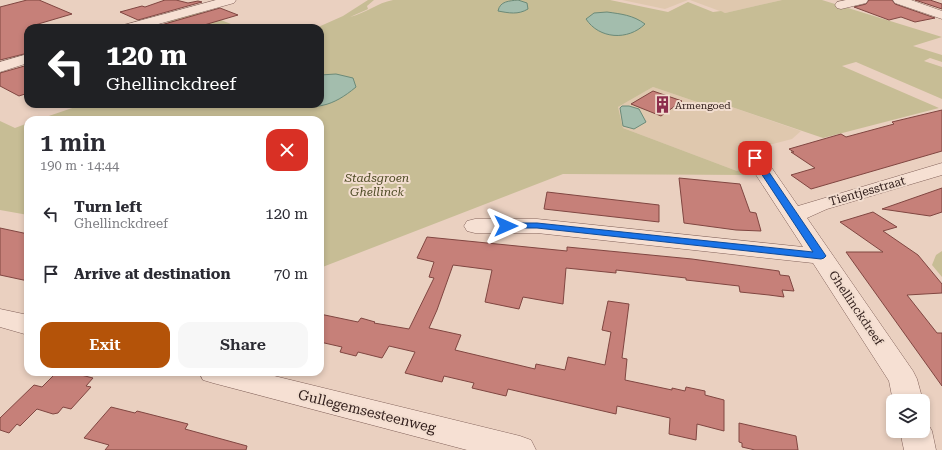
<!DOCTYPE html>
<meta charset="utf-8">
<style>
:root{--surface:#fff;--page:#f7f7f7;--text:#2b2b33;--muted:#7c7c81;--accent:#b45309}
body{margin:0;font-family:"Roboto Serif",serif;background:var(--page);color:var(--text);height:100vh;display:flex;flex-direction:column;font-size:15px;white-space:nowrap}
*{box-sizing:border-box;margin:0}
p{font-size:13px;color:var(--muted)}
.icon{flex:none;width:22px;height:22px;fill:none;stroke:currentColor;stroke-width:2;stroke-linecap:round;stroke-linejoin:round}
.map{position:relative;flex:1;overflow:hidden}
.panel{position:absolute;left:24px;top:116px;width:300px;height:260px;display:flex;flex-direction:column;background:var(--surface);border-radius:12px;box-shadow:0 2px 6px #0003}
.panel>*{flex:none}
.guide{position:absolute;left:24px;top:24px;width:300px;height:84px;border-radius:12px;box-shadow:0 2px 6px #0003;background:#202124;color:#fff;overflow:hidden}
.controls{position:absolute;left:886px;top:394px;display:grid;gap:8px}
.controls a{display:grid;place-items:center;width:44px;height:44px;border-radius:8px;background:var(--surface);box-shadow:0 2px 6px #0003;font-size:20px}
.pin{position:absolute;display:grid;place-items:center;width:34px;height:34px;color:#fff;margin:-17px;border-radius:8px;box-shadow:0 2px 6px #0006}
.me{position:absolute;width:44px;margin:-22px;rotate:90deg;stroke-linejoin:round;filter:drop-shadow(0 0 3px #0008)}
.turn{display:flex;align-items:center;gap:14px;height:84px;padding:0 16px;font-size:18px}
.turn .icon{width:52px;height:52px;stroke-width:2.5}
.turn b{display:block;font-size:28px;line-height:34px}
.round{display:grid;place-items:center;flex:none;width:42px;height:42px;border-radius:12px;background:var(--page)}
.head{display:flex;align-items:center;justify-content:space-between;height:68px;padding:0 16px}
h1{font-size:24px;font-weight:600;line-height:30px}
.primary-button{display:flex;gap:8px;margin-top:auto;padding:8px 16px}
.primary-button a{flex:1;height:46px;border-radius:12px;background:var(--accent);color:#fff;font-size:16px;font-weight:600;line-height:46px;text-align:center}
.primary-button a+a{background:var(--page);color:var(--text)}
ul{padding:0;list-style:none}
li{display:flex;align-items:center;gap:12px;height:60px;padding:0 16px}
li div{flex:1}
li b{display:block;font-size:15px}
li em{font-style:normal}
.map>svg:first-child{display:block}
.farmland{fill:#dfc8ae}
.green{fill:#c7bd95}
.water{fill:#a3bdad;stroke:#6b8a78}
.building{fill:#c68079;stroke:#804641}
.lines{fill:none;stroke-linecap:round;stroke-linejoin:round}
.minor-casing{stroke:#82625a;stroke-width:1}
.minor{fill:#f6e0d3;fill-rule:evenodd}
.route{fill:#1a73e8;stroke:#114b97}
.labels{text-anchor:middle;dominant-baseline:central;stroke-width:4;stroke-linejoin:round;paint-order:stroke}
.far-poi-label{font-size:10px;fill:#33201d;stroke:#f2ddcf;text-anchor:start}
.park-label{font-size:12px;font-style:italic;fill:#4e4b25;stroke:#f2ddcf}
.street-label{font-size:12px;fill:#33201d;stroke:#f2ddcf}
.near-street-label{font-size:14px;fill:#33201d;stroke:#f2ddcf}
</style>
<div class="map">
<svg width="942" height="450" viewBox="0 0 942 450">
<rect width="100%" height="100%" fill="#ead0c0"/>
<g class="farmland">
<polygon points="622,0 688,0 665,9"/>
<polygon points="690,0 782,0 725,13"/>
<polygon points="653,87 700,103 703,102 719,107 723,104 801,131 792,139 738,153 745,167 737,171 623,128 618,107"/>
</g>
<g class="green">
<path d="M368,0H374L367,6L368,9L366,10L350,17C366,13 377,3 393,0H610L668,12L688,2L713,12L721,11L725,13L782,0H822L942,37L913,46L942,55V62L930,58L924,61L942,67V99L856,62L842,66L939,108L823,138L723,104L720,107L703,102L700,103L653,87L618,107L623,128L737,171L745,167L750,175L563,174L320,268V120H37L84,104H285L307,108L326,105L336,74L320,75V28H316L343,16Z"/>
<polygon points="196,10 241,28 185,28 163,20"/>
<polygon points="0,121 15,128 28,123 28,215 0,210"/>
<polygon points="942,251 942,277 932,265 936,255"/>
</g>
<g class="water">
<path d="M518,0L527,3L528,9C518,15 509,13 498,11C500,1 509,1 518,0Z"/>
<path d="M607,12C621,14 633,15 645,24C628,41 599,39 586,19L594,13Z"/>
<path d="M336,74L353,78L356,87C332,107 316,110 285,104H320V75Z"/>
<polygon points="622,106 629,106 639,109 646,122 634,129 623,126 620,108"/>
</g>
<g class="building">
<polygon points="27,0 39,0 72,14 28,27 28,53 0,60 0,7"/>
<polygon points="165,0 176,0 188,3 198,1 202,2 138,20 120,12 142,6 145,7"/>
<polygon points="869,0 892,0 895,4 935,18 915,22 901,17 889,20 854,7 866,4"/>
<polygon points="915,0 930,0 942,4 942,9"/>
<polygon points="220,8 238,15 194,28 154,27"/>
<polygon points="28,65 28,93 19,96 0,86 0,73"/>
<polygon points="653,91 682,101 661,116 631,104"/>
<polygon points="942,110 942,151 811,189 791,175 815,168 791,152 794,152 789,149 841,134 846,137 894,124 892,122"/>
<polygon points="679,178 740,184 750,212 756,213 761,231 736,230 684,223"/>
<polygon points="942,188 942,212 930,216 882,209"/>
<polygon points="547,192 659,205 659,222 544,209"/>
<polygon points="873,212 897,227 883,231 918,255 942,284 942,293 907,295 937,333 942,333 942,386 846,252 883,252 840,222"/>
<polygon points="0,228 28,234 28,281 0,275"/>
<polygon points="427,237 567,251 567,247 692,259 779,271 780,275 789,276 794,291 782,290 784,297 769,295 740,292 739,286 686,280 686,278 616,270 616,273 566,268 563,304 523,297 519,309 485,302 492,270 453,265 437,310 429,328 461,335 455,350 535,369 536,364 565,370 568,357 605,365 611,332 602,330 608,301 629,304 622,358 627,359 625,380 672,390 672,388 685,391 686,387 705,391 705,395 724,400 724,431 697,424 696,440 669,434 670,418 617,406 616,414 508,389 506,396 472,388 474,383 444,376 442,382 405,373 415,352 389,346 382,358 358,352 356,356 340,352 342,347 320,342 320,314 358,322 361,318 375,322 374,323 409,329 434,278 429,277 434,262 417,258"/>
<polygon points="57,372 69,372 93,378 86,386 91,387 71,409 63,407 58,413 53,414 37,409 20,426 17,424 9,433 0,430 0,418 34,385 42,387"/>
<polygon points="111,407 135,413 137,411 188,424 185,429 247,446 246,450 105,450 109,445 84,438"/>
<polygon points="739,423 796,436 798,450 755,450 742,447 742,443 739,442"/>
</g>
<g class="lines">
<defs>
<g id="minor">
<polygon points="216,0 236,0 234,3 144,28 122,28 124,25"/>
<polygon points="846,0 868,0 866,3 841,9 837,8 835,5 837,2"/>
<polygon points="893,0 911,0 942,11 942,19 895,3"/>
<polygon points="28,54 28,63 0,72 0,62"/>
<polygon points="755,152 762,154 798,206 942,163 942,175 827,209 807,218 913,371 917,379 923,401 893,401 889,381 813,263 537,233 475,233 467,231 464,226 467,221 475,219 537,219 803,247 745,158 748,154"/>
<polygon points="0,309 28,315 28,335 0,327"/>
<polygon points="199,372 258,372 520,436 531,440 536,450 467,450 213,383 203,380"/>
<polygon points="923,420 927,422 932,431 936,450 904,450 900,431 923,431"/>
</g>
</defs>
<use href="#minor" class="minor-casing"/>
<use href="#minor" class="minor"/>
</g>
<polygon class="route" points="752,156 758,156 824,253 826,256 824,258 821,259 537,228 506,228 501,226 506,223 537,223 813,252 751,158"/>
<defs>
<symbol id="building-bare" viewBox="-9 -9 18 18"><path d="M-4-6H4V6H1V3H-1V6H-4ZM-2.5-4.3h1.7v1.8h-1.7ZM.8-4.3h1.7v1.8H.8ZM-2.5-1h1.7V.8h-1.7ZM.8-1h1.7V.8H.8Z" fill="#8d2e4d" stroke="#f2ddcf" stroke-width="2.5" paint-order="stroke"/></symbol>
</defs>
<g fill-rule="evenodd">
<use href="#building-bare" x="650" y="92" width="25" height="25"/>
</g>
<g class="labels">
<g class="far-poi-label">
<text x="675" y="105">Armengoed</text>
</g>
<g class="park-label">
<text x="377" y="178">Stadsgroen<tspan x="377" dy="14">Ghellinck</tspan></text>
</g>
<g class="street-label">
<text transform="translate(867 191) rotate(-16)">Tientjesstraat</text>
<text transform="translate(856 308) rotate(56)">Ghellinckdreef</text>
</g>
<g class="near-street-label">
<text transform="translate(367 411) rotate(14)">Gullegemsesteenweg</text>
</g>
</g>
</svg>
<div class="controls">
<a><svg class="icon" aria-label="layers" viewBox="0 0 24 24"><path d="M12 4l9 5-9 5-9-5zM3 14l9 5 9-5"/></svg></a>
</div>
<div class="pin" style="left:755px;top:158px;background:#d93025"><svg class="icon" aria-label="arrive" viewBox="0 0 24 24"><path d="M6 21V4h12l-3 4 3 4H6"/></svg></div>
<svg class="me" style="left:506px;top:226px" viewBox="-20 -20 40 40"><path d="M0-17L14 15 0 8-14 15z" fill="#1a73e8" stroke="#fff" stroke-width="4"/></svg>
<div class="guide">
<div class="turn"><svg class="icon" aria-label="left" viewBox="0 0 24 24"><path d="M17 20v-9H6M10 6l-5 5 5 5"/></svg><div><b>120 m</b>Ghellinckdreef</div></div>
</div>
<section class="panel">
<div class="head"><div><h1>1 min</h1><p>190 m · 14:44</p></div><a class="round" style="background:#d93025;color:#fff"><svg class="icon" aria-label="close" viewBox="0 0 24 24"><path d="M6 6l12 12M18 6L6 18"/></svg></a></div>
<ul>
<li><svg class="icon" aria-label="left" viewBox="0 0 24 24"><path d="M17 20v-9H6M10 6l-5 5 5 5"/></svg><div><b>Turn left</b><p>Ghellinckdreef</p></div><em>120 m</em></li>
<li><svg class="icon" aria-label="arrive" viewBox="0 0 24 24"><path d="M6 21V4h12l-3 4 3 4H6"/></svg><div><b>Arrive at destination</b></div><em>70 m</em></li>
</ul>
<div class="primary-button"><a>Exit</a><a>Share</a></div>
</section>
</div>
